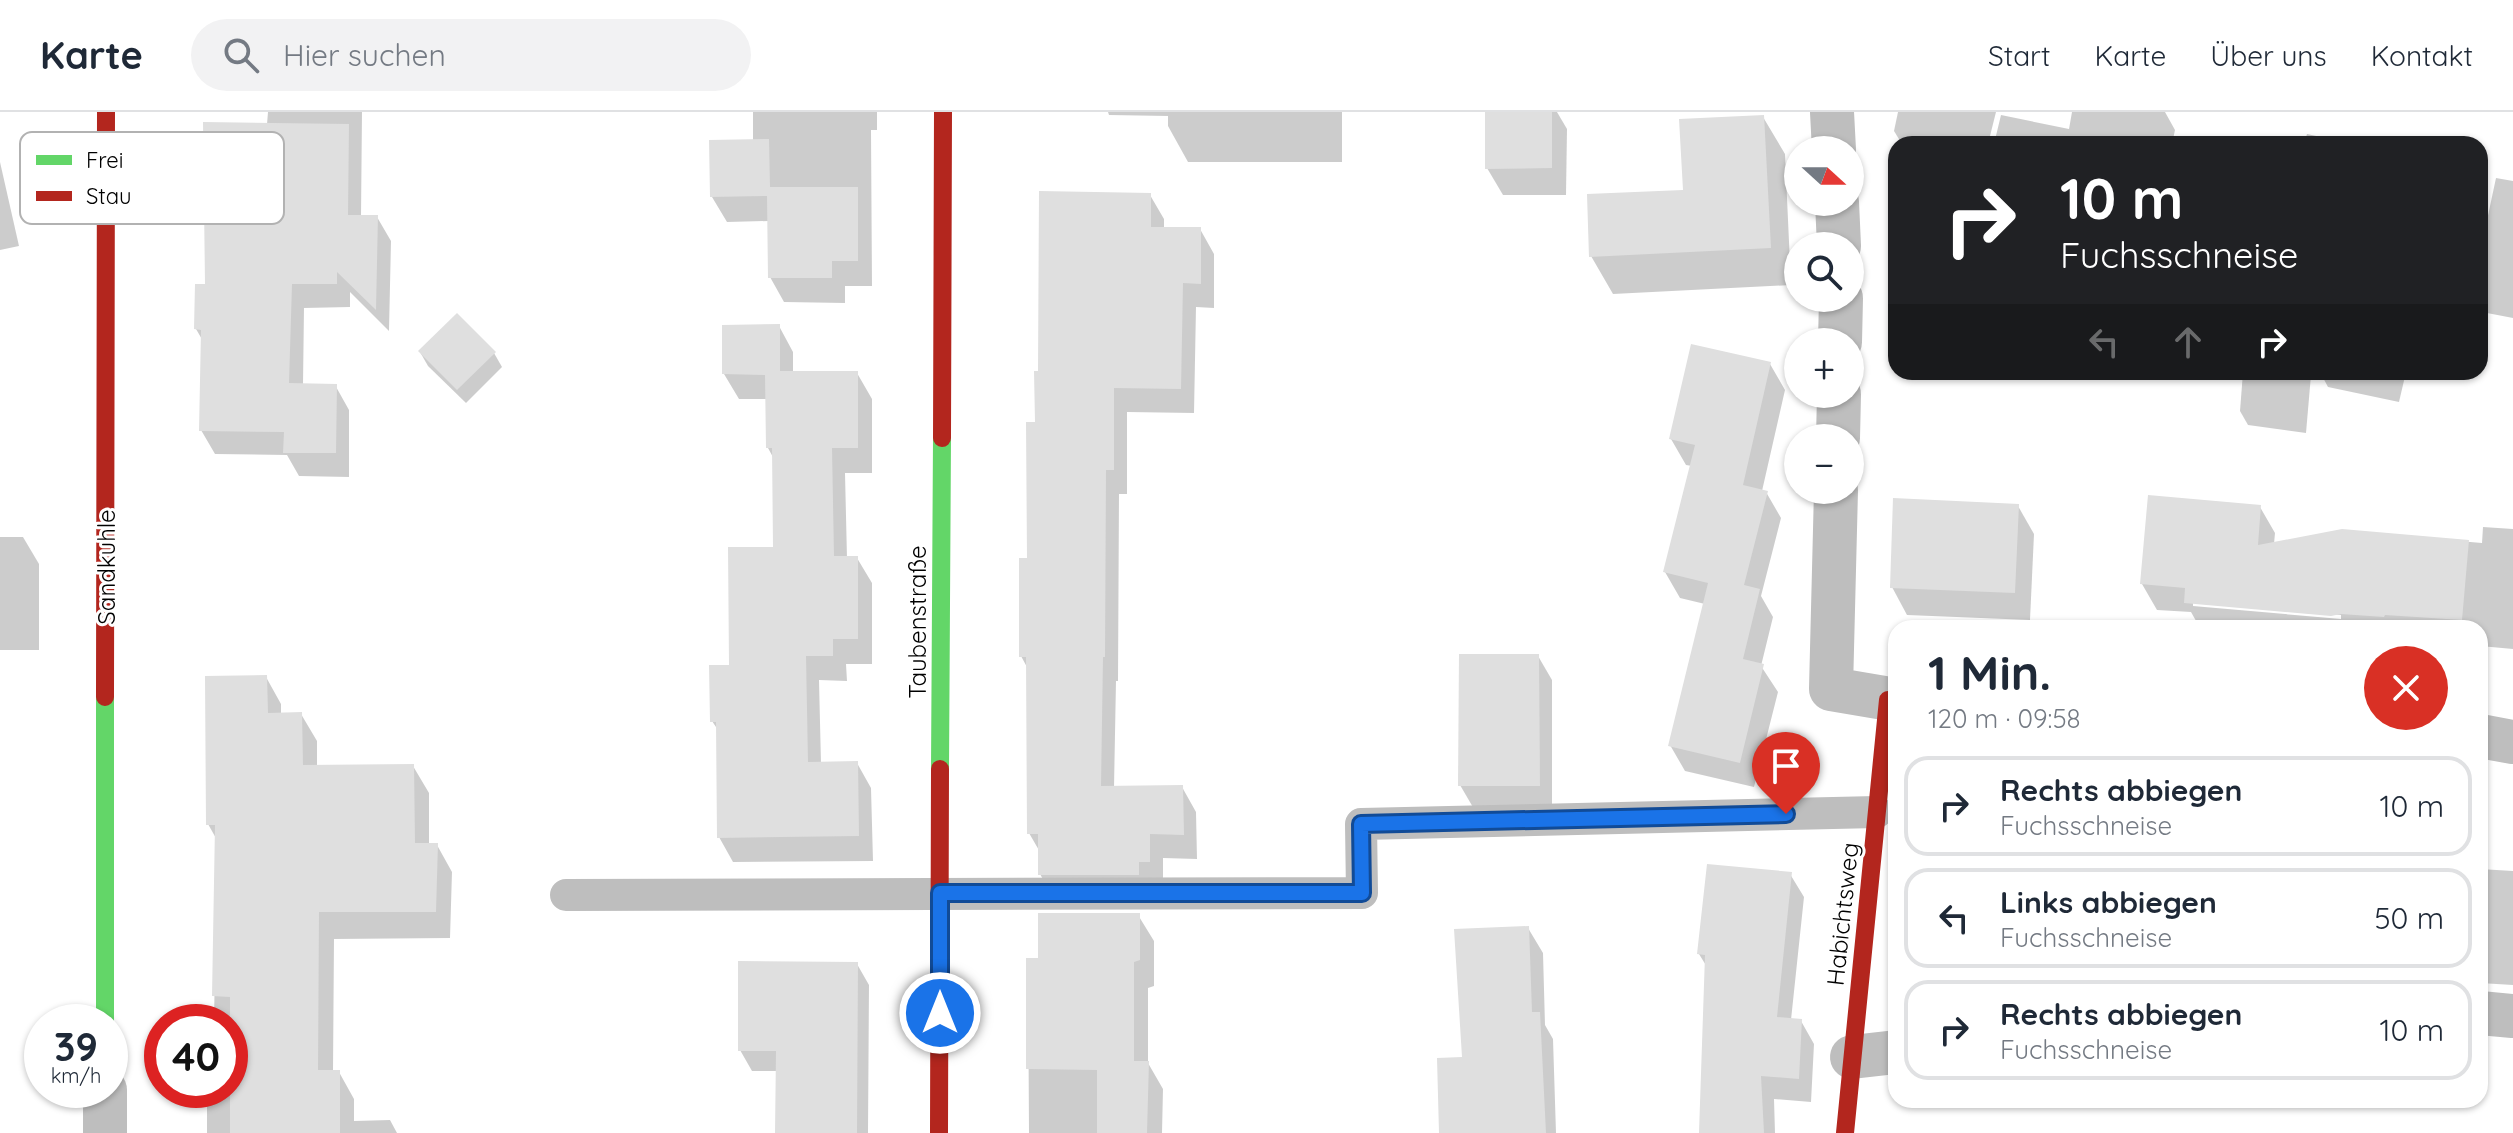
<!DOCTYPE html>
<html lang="de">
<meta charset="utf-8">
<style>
:root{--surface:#fff;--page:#f2f2f3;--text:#1f2937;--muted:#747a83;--line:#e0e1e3}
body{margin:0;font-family:Quicksand,sans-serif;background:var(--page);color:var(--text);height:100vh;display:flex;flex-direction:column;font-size:30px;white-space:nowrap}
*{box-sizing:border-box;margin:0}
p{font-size:26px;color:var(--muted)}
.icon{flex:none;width:44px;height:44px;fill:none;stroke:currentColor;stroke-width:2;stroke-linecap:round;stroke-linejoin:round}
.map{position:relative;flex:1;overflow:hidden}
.sheet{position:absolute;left:1888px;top:508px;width:600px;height:488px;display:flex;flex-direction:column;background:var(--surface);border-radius:24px;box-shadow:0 2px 6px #0004}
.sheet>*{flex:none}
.hud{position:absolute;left:1888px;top:24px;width:600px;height:244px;border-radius:24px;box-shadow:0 2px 6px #0004;background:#202124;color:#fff;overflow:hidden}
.needle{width:52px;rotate:111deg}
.controls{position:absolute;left:1784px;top:24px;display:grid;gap:16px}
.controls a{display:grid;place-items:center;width:80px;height:80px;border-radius:50%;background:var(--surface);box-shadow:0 2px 6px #0004;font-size:40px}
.speed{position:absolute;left:24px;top:892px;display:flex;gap:16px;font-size:40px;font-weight:700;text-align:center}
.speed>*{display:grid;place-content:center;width:104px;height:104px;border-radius:50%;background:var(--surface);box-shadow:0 2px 6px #0004;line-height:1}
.speed small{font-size:20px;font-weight:400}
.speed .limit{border:12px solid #d22;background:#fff;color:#111}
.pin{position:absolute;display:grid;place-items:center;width:68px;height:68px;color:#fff;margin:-82px -34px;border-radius:50% 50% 50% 0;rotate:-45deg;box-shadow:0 0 8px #0007}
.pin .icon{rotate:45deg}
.me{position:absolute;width:88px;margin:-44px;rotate:0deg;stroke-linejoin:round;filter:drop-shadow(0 0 6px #0008)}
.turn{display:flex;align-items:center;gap:28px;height:168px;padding:0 40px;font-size:36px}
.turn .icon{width:104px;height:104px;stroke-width:2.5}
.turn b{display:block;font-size:56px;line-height:68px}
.lanes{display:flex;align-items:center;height:76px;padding:0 40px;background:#0003;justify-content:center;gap:40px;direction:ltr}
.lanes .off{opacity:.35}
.round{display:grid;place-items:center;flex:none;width:84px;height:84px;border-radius:42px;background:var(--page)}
.summary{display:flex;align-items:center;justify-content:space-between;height:136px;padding:0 40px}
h1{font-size:48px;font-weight:800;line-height:60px}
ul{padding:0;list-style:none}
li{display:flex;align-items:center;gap:24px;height:100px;margin:0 16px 12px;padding:0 24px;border:4px solid var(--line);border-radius:24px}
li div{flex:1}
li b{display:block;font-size:30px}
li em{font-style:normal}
header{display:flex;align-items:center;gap:48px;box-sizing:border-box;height:112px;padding:0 40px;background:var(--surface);border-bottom:2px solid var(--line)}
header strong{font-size:38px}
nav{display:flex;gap:44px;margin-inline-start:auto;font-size:28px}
.search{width:560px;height:72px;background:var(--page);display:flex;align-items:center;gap:20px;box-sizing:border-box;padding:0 28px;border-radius:44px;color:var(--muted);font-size:30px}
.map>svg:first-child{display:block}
.shadow{fill:#0003;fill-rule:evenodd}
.building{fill:#dfdfdf}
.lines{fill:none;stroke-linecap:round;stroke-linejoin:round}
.lane{stroke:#bebebe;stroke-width:32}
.street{stroke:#bebebe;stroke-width:44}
.fast{stroke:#63d668;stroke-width:18}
.jam{stroke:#b3261e;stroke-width:18}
.route-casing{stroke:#114b97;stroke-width:20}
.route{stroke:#1a73e8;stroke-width:14}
.labels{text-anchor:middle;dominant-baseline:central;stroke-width:6;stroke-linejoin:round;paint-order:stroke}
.street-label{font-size:24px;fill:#000;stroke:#fff}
.key{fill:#fff;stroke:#b2b2b2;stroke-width:2}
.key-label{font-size:22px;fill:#000}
</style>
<header>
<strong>Karte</strong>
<div class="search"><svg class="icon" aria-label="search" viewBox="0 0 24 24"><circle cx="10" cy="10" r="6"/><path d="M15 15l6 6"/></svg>Hier suchen</div>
<nav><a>Start</a><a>Karte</a><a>Über uns</a><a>Kontakt</a></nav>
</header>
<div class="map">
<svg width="2513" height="1021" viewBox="0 0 2513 1021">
<rect width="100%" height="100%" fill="#fff"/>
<g class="shadow">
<polygon points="268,0 362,0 361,105 377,105 391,129 389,219 350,180 350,195 304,196 303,273 335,273 349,298 349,365 299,364 287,343 215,342 201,318 203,229 196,217 207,174 267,12"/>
<polygon points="753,0 877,0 877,18 871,18 872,174 845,174 845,191 784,190 770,165 769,109 727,110 712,85 753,29"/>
<polygon points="1108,0 1342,0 1342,50 1188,50 1168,14 1168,4 1109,3"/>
<polygon points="1487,0 1557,0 1567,17 1566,83 1503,83 1487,56"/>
<polygon points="1898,0 1996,0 1988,32 1902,32 1894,19"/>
<polygon points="2072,0 2165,0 2175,18 2172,32 1994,32 2001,3 2069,17"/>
<polygon points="1763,5 1785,42 1791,173 1613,182 1591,144 1685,79"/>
<polygon points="2307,22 2353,32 2304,32"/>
<polygon points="0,50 19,134 0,138"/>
<polygon points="2496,66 2513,69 2513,206 2487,201 2480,189 2480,141"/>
<polygon points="1150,83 1164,107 1164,117 1200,117 1214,142 1214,196 1196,195 1194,301 1127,300 1127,382 1119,382 1118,569 1116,569 1114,676 1182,675 1196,700 1197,747 1163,746 1163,774 1054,787 1040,762 1040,740 1029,721 1028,557 1021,544 1040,261"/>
<polygon points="779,214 793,240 793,261 857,261 872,287 872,361 845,361 847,446 857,446 872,471 872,552 846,552 847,569 819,568 821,652 857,651 871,676 873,749 733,750 719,725 718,618 712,609 775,437 774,347 768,336 767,287 739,287 724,262"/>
<polygon points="420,240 494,241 502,255 466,291 428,254"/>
<polygon points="1770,252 1785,278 1762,379 1766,380 1781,406 1761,484 1773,505 1761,554 1778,580 1754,675 1685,659 1670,633 1705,492 1680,486 1665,460 1692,354 1686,353 1671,327"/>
<polygon points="2243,260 2309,260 2311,263 2306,321 2248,313 2240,299"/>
<polygon points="2320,260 2406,260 2399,290 2328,275"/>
<polygon points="2018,394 2034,422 2030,508 1907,503 1892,475"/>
<path d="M2260,395L2275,421L2274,432L2342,419L2482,431L2483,415L2513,417V537L2480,534V516H2200L2191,500L2157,498L2142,472ZM2193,490L2341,503V507L2193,494Z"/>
<polygon points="0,425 23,425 39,452 39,538 0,538"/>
<polygon points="1538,544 1552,568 1552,697 1474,697 1460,673"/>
<polygon points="266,565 281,592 281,603 301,602 317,629 317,655 413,654 429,681 429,733 437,733 452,760 450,826 334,827 333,960 339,960 354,987 354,1009 390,1008 397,1021 207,1021 207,978 230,978 230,910 214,910 217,728 208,712"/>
<polygon points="2480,757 2513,759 2513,873 2480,871"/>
<polygon points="1790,762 1804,785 1791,908 1801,909 1814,932 1811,990 1774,987 1775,1021 1701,1021 1707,855 1699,842"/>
<polygon points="1138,803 1154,829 1154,874 1148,876 1148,951 1163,977 1162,1021 1029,1021 1028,848 1040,848"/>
<polygon points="1528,816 1543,841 1545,913 1553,927 1556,1021 1439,1021 1464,947"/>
<polygon points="857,852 869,873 868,1021 777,1021 778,959 752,959 740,938"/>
</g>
<g class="building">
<polygon points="1485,0 1552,0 1552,56 1485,57"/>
<polygon points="1764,3 1771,136 1589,145 1587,82 1683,78 1679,7"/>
<polygon points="203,10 349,12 348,103 378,103 376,198 337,160 337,172 292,172 289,271 337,272 336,341 283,341 284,320 199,319 201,218 194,217 195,172 205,172"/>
<polygon points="769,27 770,75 858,75 858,149 832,149 832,166 768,166 767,84 710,85 709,28"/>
<polygon points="1039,79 1151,81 1151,115 1201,115 1201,172 1183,171 1181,277 1114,276 1114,358 1106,358 1105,545 1103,545 1101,674 1183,673 1184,723 1150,722 1150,750 1139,750 1139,763 1038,763 1038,722 1027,722 1026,545 1019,545 1019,446 1027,446 1026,310 1035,310 1034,259 1038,259"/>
<polygon points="457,201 496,240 457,278 418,239"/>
<polygon points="780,212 780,259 858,259 858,336 832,336 834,444 858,444 858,527 833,527 833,544 806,544 808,650 858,649 859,724 717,726 716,610 710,610 709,553 729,553 728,435 773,435 772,336 766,336 765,263 722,262 722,213"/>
<polygon points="1691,232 1771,250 1743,373 1768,379 1744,473 1760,477 1743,547 1764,552 1740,651 1668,634 1708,471 1663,460 1695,333 1669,327"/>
<polygon points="2148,383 2261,393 2258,433 2342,417 2469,428 2462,508 2385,503 2384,505 2341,502 2331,504 2184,491 2185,476 2140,472"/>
<polygon points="1893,386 2019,392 2015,481 1890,476"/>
<polygon points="1459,542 1539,542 1540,674 1458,674"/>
<polygon points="267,563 268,601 302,600 303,653 414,652 415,731 438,731 436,800 319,800 318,958 340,958 340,1021 230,1021 230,885 212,884 215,713 206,713 205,564"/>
<polygon points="1707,752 1792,760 1777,905 1802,907 1799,967 1761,964 1764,1021 1699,1021 1705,843 1697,842"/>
<polygon points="1038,801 1140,801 1140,848 1134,850 1134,949 1149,949 1147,1021 1097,1021 1097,958 1026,957 1026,846 1038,846"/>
<polygon points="1529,814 1532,900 1540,900 1546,1021 1439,1021 1437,946 1462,945 1454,817"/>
<polygon points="738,849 858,850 857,1021 775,1021 776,939 738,939"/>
</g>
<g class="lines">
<polyline class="lane" points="566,783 1362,781 1361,712 1877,700"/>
<g class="street">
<polyline points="1832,0 1834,38"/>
<polyline points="1837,90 1839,134"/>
<polyline points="1840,230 1841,186"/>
<polyline points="1838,326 1839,282"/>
<polyline points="1836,378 1831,577 1896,588"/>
<polyline points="2480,624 2513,630"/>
<polyline points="2480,901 2513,904"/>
<polyline points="1852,945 1896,940"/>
<polyline points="105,1021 105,978"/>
</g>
<g class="fast">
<polyline points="940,657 942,326"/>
<polyline points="105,910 105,585"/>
</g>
<g class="jam">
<polyline points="942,326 943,0"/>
<polyline points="105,585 106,0"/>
<polyline points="939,1021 940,657"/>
<polyline points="1845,1021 1888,588"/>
</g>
</g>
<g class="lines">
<defs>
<polyline id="route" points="940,901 940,781 1362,781 1361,712 1786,702"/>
</defs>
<use href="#route" class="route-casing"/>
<use href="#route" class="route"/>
</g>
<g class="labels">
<g class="street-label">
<text transform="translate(106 455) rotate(-90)">Sandkuhle</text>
<text transform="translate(917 510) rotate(-90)">Taubenstraße</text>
<text transform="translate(1842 802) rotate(-84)">Habichtsweg</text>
</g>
</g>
<rect x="20" y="20" width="264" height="92" rx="12" class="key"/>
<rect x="36" y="43" width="36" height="10" fill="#63d668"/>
<rect x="36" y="79" width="36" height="10" fill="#b3261e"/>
<g class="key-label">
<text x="86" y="56">Frei</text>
<text x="86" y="92">Stau</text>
</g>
</svg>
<div class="controls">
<a><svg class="needle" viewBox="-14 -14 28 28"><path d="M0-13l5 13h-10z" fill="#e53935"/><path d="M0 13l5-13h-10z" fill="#747a83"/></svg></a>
<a><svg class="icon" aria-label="search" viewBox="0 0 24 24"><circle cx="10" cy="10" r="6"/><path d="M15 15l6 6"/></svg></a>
<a>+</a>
<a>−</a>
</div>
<div class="speed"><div>39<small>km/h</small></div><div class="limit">40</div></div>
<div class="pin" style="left:1786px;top:702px;background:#d93025"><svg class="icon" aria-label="arrive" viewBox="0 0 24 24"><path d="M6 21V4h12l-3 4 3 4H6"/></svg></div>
<svg class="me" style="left:940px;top:901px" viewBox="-20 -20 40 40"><circle r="17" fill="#1a73e8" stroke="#fff" stroke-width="3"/><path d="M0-11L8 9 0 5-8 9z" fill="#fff"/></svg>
<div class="hud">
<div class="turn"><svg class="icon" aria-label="right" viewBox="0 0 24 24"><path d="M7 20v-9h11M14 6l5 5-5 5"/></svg><div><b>10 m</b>Fuchsschneise</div></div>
<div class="lanes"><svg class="icon off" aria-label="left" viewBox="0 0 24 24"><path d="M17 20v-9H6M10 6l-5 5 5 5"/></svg><svg class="icon off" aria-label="ahead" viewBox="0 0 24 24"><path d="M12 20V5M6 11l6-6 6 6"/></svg><svg class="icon" aria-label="right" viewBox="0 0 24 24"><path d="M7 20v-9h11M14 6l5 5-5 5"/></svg></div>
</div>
<section class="sheet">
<div class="summary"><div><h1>1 Min.</h1><p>120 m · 09:58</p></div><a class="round" style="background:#d93025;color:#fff"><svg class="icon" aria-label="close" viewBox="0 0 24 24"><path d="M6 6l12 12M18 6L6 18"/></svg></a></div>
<ul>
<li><svg class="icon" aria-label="right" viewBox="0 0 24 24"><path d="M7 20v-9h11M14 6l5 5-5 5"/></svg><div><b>Rechts abbiegen</b><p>Fuchsschneise</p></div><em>10 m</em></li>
<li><svg class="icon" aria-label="left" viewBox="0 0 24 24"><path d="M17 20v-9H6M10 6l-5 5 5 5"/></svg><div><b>Links abbiegen</b><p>Fuchsschneise</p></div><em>50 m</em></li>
<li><svg class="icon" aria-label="right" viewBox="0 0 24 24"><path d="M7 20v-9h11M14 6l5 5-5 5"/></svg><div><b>Rechts abbiegen</b><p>Fuchsschneise</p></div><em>10 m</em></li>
</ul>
</section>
</div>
